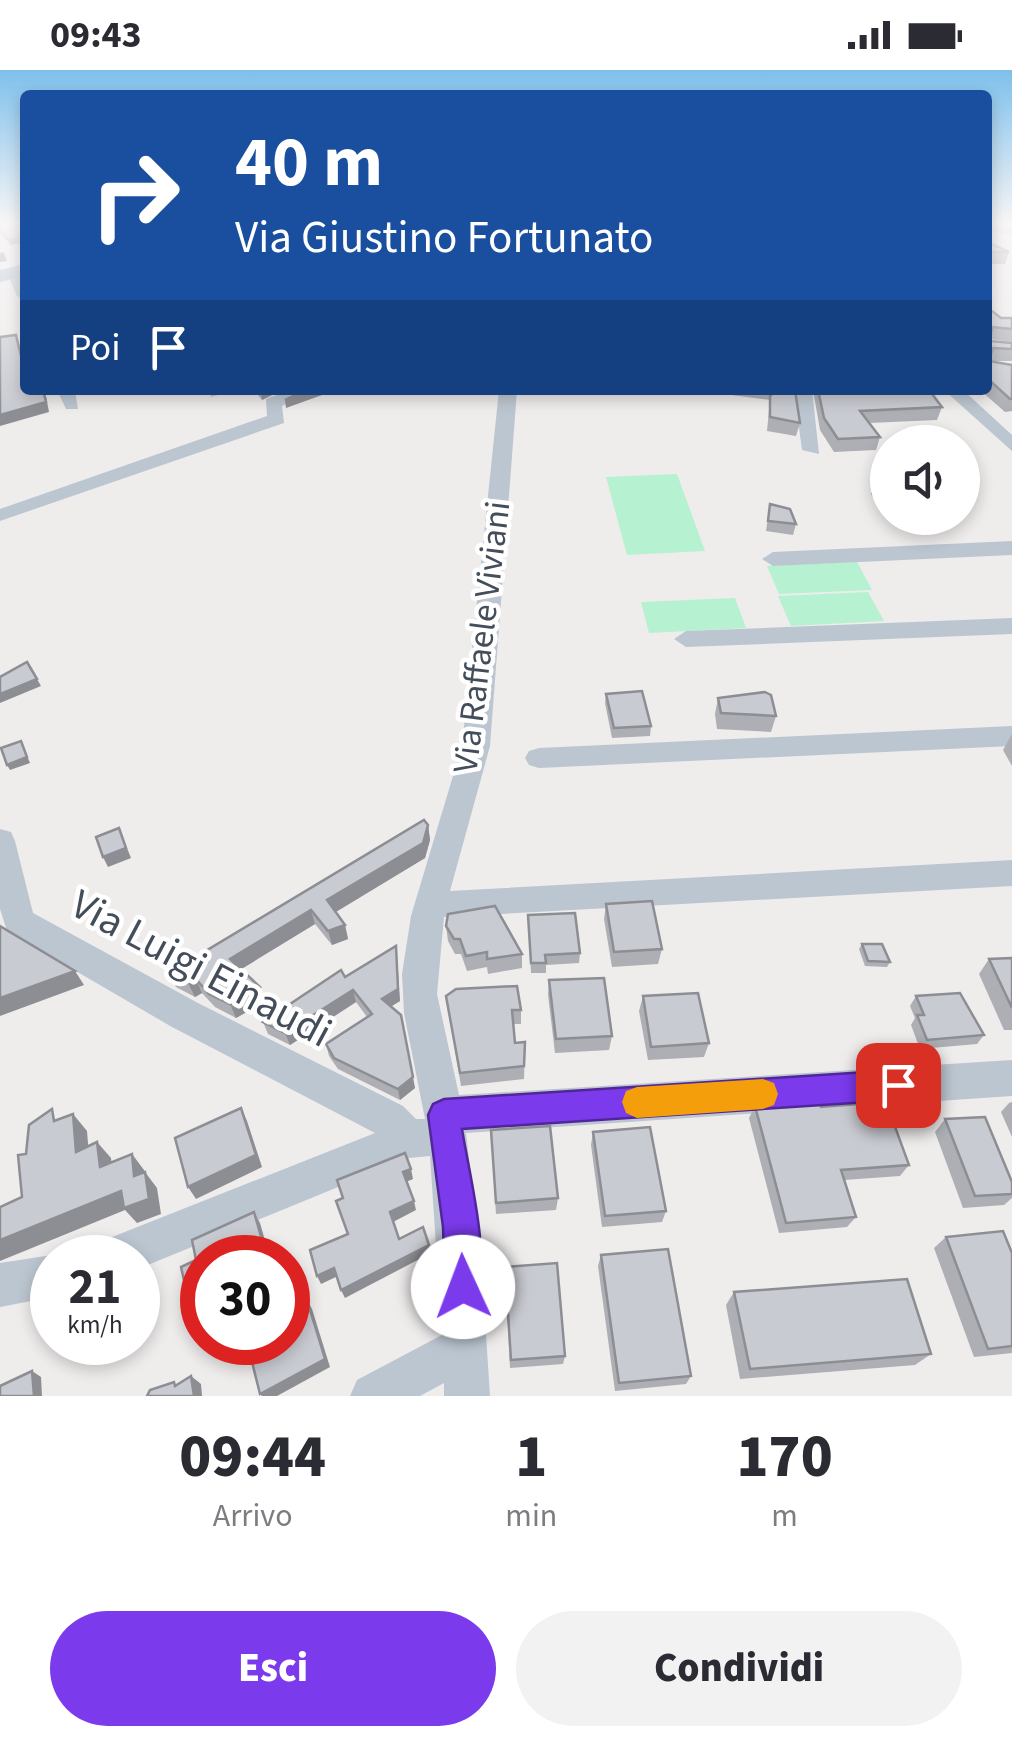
<!DOCTYPE html>
<html lang="it">
<style>
:root{--surface:#fff;--page:#f2f2f3;--text:#2b2b33;--muted:#7c7c81;--accent:#7c3aed}
body{margin:0;font-family:"Source Sans 3",sans-serif;background:var(--page);color:var(--text);height:100vh;display:flex;flex-direction:column;font-size:38px;white-space:nowrap}
*{box-sizing:border-box;margin:0}
p{font-size:32px;color:var(--muted)}
.icon{flex:none;width:55px;height:55px;fill:none;stroke:currentColor;stroke-width:2;stroke-linecap:round;stroke-linejoin:round}
.map{position:relative;height:1326px;overflow:hidden}
.sheet{display:flex;flex-direction:column;background:var(--surface);flex:1}
.sheet>*{flex:none}
.top-card{position:absolute;left:20px;top:20px;width:972px;height:305px;border-radius:10px;box-shadow:0 5px 15px #0003;background:#1a4fa0;color:#fff;overflow:hidden}
.buttons{position:absolute;left:870px;top:355px;display:grid;gap:20px}
.buttons a{display:grid;place-items:center;width:110px;height:110px;border-radius:50%;background:var(--surface);box-shadow:0 5px 15px #0003;font-size:50px}
.speed{position:absolute;left:30px;top:1165px;display:flex;gap:20px;font-size:50px;font-weight:700;text-align:center}
.speed>*{display:grid;place-content:center;width:130px;height:130px;border-radius:50%;background:var(--surface);box-shadow:0 5px 15px #0003;line-height:1}
.speed small{font-size:25px;font-weight:400}
.speed .limit{border:15px solid #d22;background:#fff;color:#111}
.pin{position:absolute;display:grid;place-items:center;width:85px;height:85px;color:#fff;margin:-42px;border-radius:20px;box-shadow:0 5px 15px #0006}
.me{position:absolute;width:110px;margin:-55px;rotate:358deg;stroke-linejoin:round;filter:drop-shadow(0 0 8px #0008)}
.turn{display:flex;align-items:center;gap:35px;height:210px;padding:0 50px;font-size:45px}
.turn .icon{width:130px;height:130px;stroke-width:2.5}
.turn b{display:block;font-size:70px;line-height:85px}
.then{display:flex;align-items:center;height:95px;padding:0 50px;background:#0003;gap:20px;font-size:38px}
.eta{display:flex;justify-content:space-evenly;align-items:center;height:170px;text-align:center}
.eta b{font-size:60px;font-weight:800;line-height:70px}
.primary-button{display:flex;gap:20px;margin-top:auto;padding:20px 50px}
.primary-button a{flex:1;height:115px;border-radius:60px;background:var(--accent);color:#fff;font-size:40px;font-weight:800;line-height:115px;text-align:center}
.primary-button a+a{background:var(--page);color:var(--text)}
.status{display:flex;justify-content:space-between;align-items:center;height:70px;padding:0 50px;background:var(--surface);direction:ltr}
.status svg{height:28px;fill:currentColor}
.map>svg:first-child{display:block}
.green{fill:#b6f1d1}
.lines{fill:none;stroke-linecap:round;stroke-linejoin:round}
.minor{fill:#bcc6d0;fill-rule:evenodd}
.major{fill:#aab9ce;fill-rule:evenodd}
.wall{fill:#adafb5}
.shaded-wall{fill:#8d8e93}
.building{fill:#c9cbd2;stroke:#8d8e93;stroke-width:2.5}
.route{fill:#7c3aed;stroke:#51269a;stroke-width:2.5}
.slow{fill:#f59e0b}
.labels{text-anchor:middle;dominant-baseline:central;stroke-width:9;stroke-linejoin:round;paint-order:stroke}
.street-label{font-size:35px;fill:#444e5b;stroke:#fff}
.near-street-label{font-size:42px;fill:#444e5b;stroke:#fff}
</style>
<div class="status"><b>09:43</b><svg viewBox="0 0 49 12"><path d="M0 12V9h3v3zM5 12V6h3v6zM10 12V3h3v9zM15 12V0h3v12zM26 1h20v11H26zM47 4h2v5h-2z"/></svg></div>
<div class="map">
<svg width="1012" height="1326" viewBox="0 0 1012 1326">
<rect width="100%" height="100%" fill="#efecec"/>
<g class="green">
<polygon points="677,404 705,481 627,485 606,407"/>
<polygon points="857,492 872,520 779,524 767,496"/>
<polygon points="868,522 884,551 791,556 778,526"/>
<polygon points="735,528 746,558 649,563 641,532"/>
</g>
<g class="lines">
<g class="minor">
<polygon points="988,155 1012,157 1012,165 988,160"/>
<polygon points="14,199 25,211 25,231 17,226 7,203"/>
<polygon points="57,320 75,320 78,339 66,339"/>
<polygon points="210,320 235,320 211,327"/>
<polygon points="290,320 315,320 282,336 284,353 0,451 0,439 267,346 266,329"/>
<polygon points="499,320 517,320 490,676 450,821 1012,790 1012,816 444,847 437,924 459,1025 1012,990 1012,1026 466,1063 481,1189 490,1326 444,1326 444,1313 420,1326 350,1326 357,1310 442,1265 430,1086 409,1088 138,1199 138,1188 91,1188 97,1173 375,1063 172,957 7,861 0,839 0,759 11,762 15,771 33,843 198,933 403,1036 416,1049 425,1049 404,943 402,904 411,846 462,676"/>
<polygon points="794,320 812,320 819,384 802,380"/>
<polygon points="944,320 963,320 1012,365 1012,381"/>
<polygon points="1012,471 1012,485 773,496 762,489 773,482"/>
<polygon points="1012,548 1012,564 686,577 674,569 686,561"/>
<polygon points="1012,656 1012,676 539,698 529,695 525,688 529,681 539,678"/>
<polygon points="52,1185 59,1188 52,1188 52,1227 0,1237 0,1193"/>
</g>
<polygon class="major" points="25,194 25,206 0,212 0,200"/>
</g>
<g class="wall">
<polygon points="988,166 989,173 1009,182 1005,194 988,194"/>
<polygon points="988,238 1001,248 1012,248 1012,272 989,269 989,271 1012,273 1012,291 989,291 1012,295 1012,341 1005,342 980,320 988,320"/>
<polygon points="254,320 282,320 262,330"/>
<polygon points="693,320 795,320 800,353 796,366 767,361 770,330"/>
<polygon points="813,320 929,320 942,337 937,350 869,353 880,367 876,380 834,382 820,360"/>
<polygon points="888,408 888,444 884,444 871,424 875,409"/>
<polygon points="770,434 796,454 793,465 766,461"/>
<polygon points="606,624 651,656 650,666 612,668 605,633"/>
<polygon points="718,628 776,646 771,662 717,659 715,644"/>
<polygon points="1012,664 1012,696 1003,680"/>
<polygon points="428,755 430,770 425,788 335,842 345,855 348,869 332,875 315,854 241,899 266,931 236,948 215,937 202,923 195,927 176,917 169,903"/>
<polygon points="606,834 662,879 658,894 612,897 604,849"/>
<polygon points="528,845 580,883 579,893 546,895 546,903 531,903"/>
<polygon points="446,856 522,884 522,898 488,904 487,897 467,901 461,884 455,884 448,871"/>
<polygon points="862,874 890,892 887,897 865,896 859,879"/>
<polygon points="396,876 400,931 391,936 415,1018 400,1030 338,999 329,986 326,974 367,947 356,932 290,975 268,964 263,952 345,907"/>
<polygon points="1012,888 1012,960 1004,960 979,904 989,889"/>
<polygon points="549,910 612,966 609,980 555,983 548,925"/>
<polygon points="446,926 521,940 521,954 513,954 515,973 525,972 524,1009 461,1016"/>
<polygon points="643,926 709,973 704,987 648,990 639,941"/>
<polygon points="916,926 984,965 977,974 920,979 911,955 915,948 910,936"/>
<polygon points="1012,1032 1012,1067 1001,1042 1009,1033"/>
<polygon points="755,1036 821,1037 909,1095 900,1106 844,1110 856,1147 847,1157 779,1163 749,1048"/>
<polygon points="945,1049 1012,1112 1012,1128 1004,1135 963,1138 935,1062"/>
<polygon points="491,1060 558,1128 556,1140 496,1144"/>
<polygon points="593,1062 666,1141 662,1152 602,1157 591,1075"/>
<polygon points="946,1167 1012,1183 1012,1283 974,1287 934,1178"/>
<polygon points="601,1185 691,1306 686,1314 615,1321 598,1196"/>
<polygon points="505,1197 565,1286 563,1294 510,1298"/>
<polygon points="734,1222 931,1284 915,1295 740,1309 726,1235"/>
</g>
<g class="shaded-wall">
<polygon points="25,167 25,172 10,175 8,170"/>
<polygon points="4,182 7,191 0,192 0,183"/>
<polygon points="43,320 53,320 45,321 49,342 0,356 0,345"/>
<polygon points="263,320 282,320 262,330 261,321"/>
<polygon points="311,320 336,320 286,338 285,330"/>
<polygon points="37,609 41,616 0,633 0,624"/>
<polygon points="21,671 30,693 10,700 7,695"/>
<polygon points="428,755 430,770 425,788 331,845 327,830"/>
<polygon points="119,758 131,788 108,797 103,787"/>
<polygon points="311,840 315,854 235,903 230,889"/>
<polygon points="345,855 348,869 332,875 328,861"/>
<polygon points="396,876 400,931 384,941 382,929"/>
<polygon points="75,901 84,915 0,946 0,928"/>
<polygon points="196,909 202,923 195,927 188,913"/>
<polygon points="260,917 266,931 236,948 230,934"/>
<polygon points="353,920 356,932 290,975 285,963"/>
<polygon points="413,1007 415,1018 400,1030 398,1019"/>
<polygon points="241,1038 247,1051 262,1097 196,1129 188,1117"/>
<polygon points="73,1044 87,1061 90,1098 76,1082"/>
<polygon points="97,1072 111,1088 113,1113 100,1097"/>
<polygon points="132,1084 144,1100 147,1122 134,1106"/>
<polygon points="411,1099 413,1109 406,1112 403,1102"/>
<polygon points="145,1102 157,1118 161,1144 137,1153 125,1140 0,1191 0,1170"/>
<polygon points="414,1131 416,1140 393,1152 390,1142"/>
<polygon points="254,1142 260,1153 270,1188 267,1188"/>
<polygon points="429,1175 431,1183 345,1228 341,1220"/>
<polygon points="334,1198 338,1206 321,1214 317,1206"/>
<polygon points="194,1211 202,1221 194,1225 185,1215"/>
<polygon points="138,1218 141,1238 138,1239"/>
<polygon points="307,1230 312,1239 330,1297 277,1326 262,1326 260,1324"/>
<polygon points="32,1301 41,1307 42,1326 34,1326"/>
<polygon points="191,1306 201,1314 202,1326 194,1326"/>
</g>
<g class="building">
<polygon points="0,155 25,155 25,167 8,170 0,161"/>
<polygon points="988,166 989,173 1009,182 988,182"/>
<polygon points="988,238 1001,248 1012,248 1012,259 993,257 989,271 1012,273 1012,279 993,278 989,291 1012,295 1012,329 1010,329 988,309"/>
<polygon points="16,265 21,286 25,285 25,320 43,320 46,332 0,345 0,267"/>
<polygon points="305,320 311,320 285,330"/>
<polygon points="776,320 795,320 800,353 770,347 770,326"/>
<polygon points="818,320 929,320 942,337 860,341 880,367 838,369 824,348"/>
<polygon points="888,408 888,427 875,409"/>
<polygon points="770,434 790,439 796,454 768,451"/>
<polygon points="27,592 37,609 0,624 0,607"/>
<polygon points="642,621 651,656 614,658 606,624"/>
<polygon points="765,622 771,625 776,646 721,643 718,628"/>
<polygon points="21,671 27,687 7,695 1,678"/>
<polygon points="424,750 428,755 423,773 327,830 345,855 328,861 311,840 230,889 260,917 230,934 209,924 196,909 188,913 169,903"/>
<polygon points="119,758 126,778 103,787 96,767"/>
<polygon points="652,831 662,879 614,882 606,834"/>
<polygon points="495,836 522,884 487,889 487,882 466,886 460,869 454,869 446,856 448,844"/>
<polygon points="575,843 580,883 545,885 546,893 531,893 528,845"/>
<polygon points="0,856 75,901 0,928"/>
<polygon points="862,874 882,874 890,892 868,891"/>
<polygon points="396,876 398,919 382,929 401,945 413,1007 398,1019 334,988 326,974 372,944 353,920 285,963 263,952 341,900 345,907"/>
<polygon points="1012,888 1012,938 989,889"/>
<polygon points="604,908 612,966 556,969 549,910"/>
<polygon points="517,916 521,940 512,940 515,973 525,972 524,996 460,1003 446,926 456,919"/>
<polygon points="698,923 709,973 651,977 643,926"/>
<polygon points="960,923 984,965 927,970 917,945 924,945 916,926"/>
<polygon points="819,1031 821,1037 886,1032 909,1095 841,1100 856,1147 786,1153 755,1036"/>
<polygon points="241,1038 256,1085 188,1117 175,1068"/>
<polygon points="52,1039 54,1051 73,1044 76,1082 97,1072 100,1097 132,1084 134,1106 145,1102 149,1129 124,1138 121,1121 0,1170 0,1137 22,1127 18,1085 26,1084 29,1055"/>
<polygon points="985,1047 1012,1112 1012,1124 975,1126 945,1049"/>
<polygon points="550,1056 558,1128 496,1133 491,1060"/>
<polygon points="650,1057 666,1141 605,1146 593,1062"/>
<polygon points="405,1083 411,1099 403,1102 414,1131 390,1142 399,1169 423,1157 429,1175 341,1220 334,1198 317,1206 310,1180 348,1164 336,1131 343,1128 337,1110"/>
<polygon points="254,1142 267,1188 202,1188 202,1236 201,1237 194,1211 185,1215 181,1197 196,1190 192,1170"/>
<polygon points="1003,1161 1012,1183 1012,1276 988,1279 946,1167"/>
<polygon points="668,1179 691,1306 619,1313 601,1185"/>
<polygon points="557,1193 565,1286 511,1290 505,1197"/>
<polygon points="907,1209 931,1284 750,1299 734,1222"/>
<polygon points="52,1213 52,1239 50,1240 48,1216"/>
<polygon points="307,1230 325,1289 260,1324 247,1272 288,1272 288,1240"/>
<polygon points="32,1301 34,1326 0,1326 0,1316"/>
<polygon points="191,1306 194,1326 147,1326 150,1320 174,1312 175,1316"/>
</g>
<linearGradient id="sky" x2="0" y2="1"><stop stop-color="#7ec0ec"/><stop offset="0.45" stop-color="#f8f6f6"/><stop offset="1" stop-color="#f8f6f6" stop-opacity="0"/></linearGradient>
<rect width="1012" height="341" fill="url(#sky)"/>
<path class="route" d="M898,1000L909,1004L914,1015L909,1026L898,1030L462,1059C469,1104 492,1189 475,1230L463,1235L450,1230L445,1217L443,1157L428,1045L433,1034L444,1029Z"/>
<polygon class="slow" points="763,1009 774,1013 778,1024 774,1035 763,1039 637,1048 626,1043 622,1032 626,1021 637,1017"/>
<g class="labels">
<g class="street-label">
<text transform="translate(482 567) rotate(-83)">Via Raffaele Viviani</text>
</g>
<g class="near-street-label">
<text transform="translate(201 899) rotate(28)">Via Luigi Einaudi</text>
</g>
</g>
</svg>
<div class="buttons">
<a><svg class="icon" aria-label="sound" viewBox="0 0 24 24"><path d="M4 9h4l5-4v14l-5-4H4zM17 9q2 3 0 6"/></svg></a>
</div>
<div class="speed"><div>21<small>km/h</small></div><div class="limit">30</div></div>
<div class="pin" style="left:898px;top:1015px;background:#d93025"><svg class="icon" aria-label="arrive" viewBox="0 0 24 24"><path d="M6 21V4h12l-3 4 3 4H6"/></svg></div>
<svg class="me" style="left:463px;top:1217px" viewBox="-20 -20 40 40"><circle r="19" fill="#fff"/><path d="M0-13L10 11 0 6-10 11z" fill="#7c3aed"/></svg>
<div class="top-card">
<div class="turn"><svg class="icon" aria-label="right" viewBox="0 0 24 24"><path d="M7 20v-9h11M14 6l5 5-5 5"/></svg><div><b>40 m</b>Via Giustino Fortunato</div></div>
<div class="then">Poi<svg class="icon" aria-label="arrive" viewBox="0 0 24 24"><path d="M6 21V4h12l-3 4 3 4H6"/></svg></div>
</div>
</div>
<section class="sheet">
<div class="eta">
<div><b>09:44</b><p>Arrivo</p></div>
<div><b>1</b><p>min</p></div>
<div><b>170</b><p>m</p></div>
</div>
<div class="primary-button"><a>Esci</a><a>Condividi</a></div>
</section>
